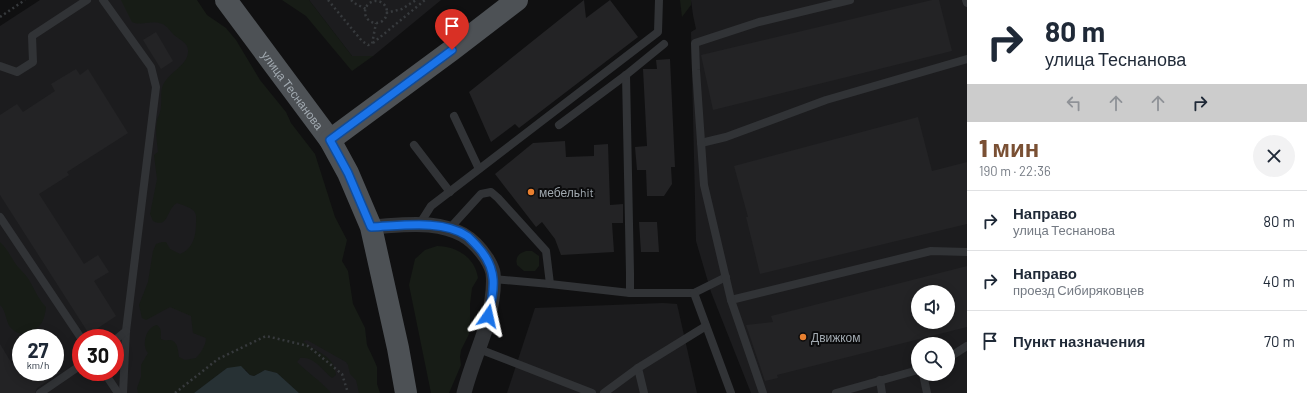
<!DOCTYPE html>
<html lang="ru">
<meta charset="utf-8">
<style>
:root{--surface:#fff;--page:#f2f2f3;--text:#1f2937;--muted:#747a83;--line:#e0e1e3;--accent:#7a5034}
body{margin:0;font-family:Barlow,sans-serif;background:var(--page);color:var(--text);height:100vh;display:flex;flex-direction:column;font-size:15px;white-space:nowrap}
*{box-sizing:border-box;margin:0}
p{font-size:13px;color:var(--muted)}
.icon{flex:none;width:22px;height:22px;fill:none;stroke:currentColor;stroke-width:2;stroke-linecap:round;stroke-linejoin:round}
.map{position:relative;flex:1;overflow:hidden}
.panel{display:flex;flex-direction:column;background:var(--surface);width:340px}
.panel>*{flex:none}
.banner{background:#fff;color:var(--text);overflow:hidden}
.fabs{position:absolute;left:911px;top:285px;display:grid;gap:8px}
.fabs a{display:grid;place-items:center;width:44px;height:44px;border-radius:50%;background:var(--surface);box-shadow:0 2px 10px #0003;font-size:20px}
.speed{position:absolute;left:12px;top:329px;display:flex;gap:8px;font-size:20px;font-weight:700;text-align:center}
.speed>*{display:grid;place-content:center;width:52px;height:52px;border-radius:50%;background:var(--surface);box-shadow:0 2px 10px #0003;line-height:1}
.speed small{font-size:10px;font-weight:400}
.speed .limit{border:6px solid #d22;background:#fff;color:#111}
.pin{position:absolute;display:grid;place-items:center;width:34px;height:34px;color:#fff;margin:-41px -17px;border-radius:50% 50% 50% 0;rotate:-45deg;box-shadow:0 0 4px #0007}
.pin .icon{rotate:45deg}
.me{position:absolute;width:44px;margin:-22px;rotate:11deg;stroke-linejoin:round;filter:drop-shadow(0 0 3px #0008)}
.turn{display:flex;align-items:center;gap:14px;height:84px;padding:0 12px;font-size:18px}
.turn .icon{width:52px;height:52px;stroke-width:2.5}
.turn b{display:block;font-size:28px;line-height:34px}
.lanes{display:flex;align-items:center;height:38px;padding:0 12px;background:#0003;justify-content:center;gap:20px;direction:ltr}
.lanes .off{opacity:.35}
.round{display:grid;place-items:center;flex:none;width:42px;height:42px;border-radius:21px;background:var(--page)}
.headline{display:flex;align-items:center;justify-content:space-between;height:68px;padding:0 12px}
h1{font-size:24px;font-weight:800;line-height:30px;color:var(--accent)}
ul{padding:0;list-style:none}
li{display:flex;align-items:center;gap:12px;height:60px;padding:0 12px;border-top:1px solid var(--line)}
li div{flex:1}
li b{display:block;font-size:15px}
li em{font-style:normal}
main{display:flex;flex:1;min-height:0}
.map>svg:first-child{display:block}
.built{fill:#1c1c1e;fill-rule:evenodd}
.green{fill:#171c16}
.water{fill:#273134}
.building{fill:#232325;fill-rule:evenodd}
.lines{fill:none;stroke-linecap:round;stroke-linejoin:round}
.path{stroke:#373a3d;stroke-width:2.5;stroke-dasharray:2 3;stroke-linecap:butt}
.lane{stroke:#313336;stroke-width:8}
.street{stroke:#313336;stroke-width:15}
.primary{stroke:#4d5155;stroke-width:22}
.route-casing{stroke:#114b97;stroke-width:10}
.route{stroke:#1a73e8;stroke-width:7}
.poi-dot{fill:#e98030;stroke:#0b0b0c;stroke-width:1.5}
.labels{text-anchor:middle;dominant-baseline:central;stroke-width:4;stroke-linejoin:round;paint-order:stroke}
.street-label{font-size:12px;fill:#a2aab1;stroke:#0b0b0c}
.poi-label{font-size:12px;fill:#a2aab1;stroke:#0b0b0c;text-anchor:start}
</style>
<main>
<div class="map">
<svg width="967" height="393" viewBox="0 0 967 393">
<rect width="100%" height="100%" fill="#101011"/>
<g class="built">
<path d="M40,0H181L367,393H299L277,373L227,368L194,393H0V26ZM21,338H55V372H21ZM81,338H115V372H81Z"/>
<polygon points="309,0 441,0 373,56 352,56"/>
<path d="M691,0H967V393H751L711,292L696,241L691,32L696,29L693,15ZM918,292H948V322H918ZM918,344H948V374H918Z"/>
<polygon points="663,303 677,304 697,393 507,393 535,308"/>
</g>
<g class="green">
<path d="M121,0H197L207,15L226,28L236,40L260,80L286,112L291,123L315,154L335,217L347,240L342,261L348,271L353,304L365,328L367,345L374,360L377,367V384L380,393H359L356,380L350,374L348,365L346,362L307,340L303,341C316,353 334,354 336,375L332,378C322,370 314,356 300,358L297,362C308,373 321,381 331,393H299L277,373L265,370L254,376L250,375L245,369L227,368L194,393H138L137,388L141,377V365L148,353C141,345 146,327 157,325C163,330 160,333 161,339C165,341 166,340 170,340C178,341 178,351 179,357L185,360L196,358C201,353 206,345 206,338L193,333L191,316L170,307L146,320L142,318L139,305L148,282L153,251L156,244L162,242H166L170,249L180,254C193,249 196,236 196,223C196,219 197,215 194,211C190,207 182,205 177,203C166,209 169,229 153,221L150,214L157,179L154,155L158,152C157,142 155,131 157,121C158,116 161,112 161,106C162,99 160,92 163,85C169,72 188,65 188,52C189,42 179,40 173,34C171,32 169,29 167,27C155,17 144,27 132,22Z"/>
<polygon points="282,0 309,0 352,56 373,56 352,71 306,16"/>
<polygon points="680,0 691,0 691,5 682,17"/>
<path d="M0,242C7,248 10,256 15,263C19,269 25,273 29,280C35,290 38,299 46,307C44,325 38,331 21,334C18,333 14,331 12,329C5,323 7,311 0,305Z"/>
<path d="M437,246C456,246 475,257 478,278L472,288L470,304V325L469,334L461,350L460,357L461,365L449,393H431L409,285L415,259L425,250Z"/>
<path d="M526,251H532L539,256V266L535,271H524L517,265C515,257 519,253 526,251Z"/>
</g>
<polygon class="water" points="241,366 250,375 254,376 265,370 277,373 299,393 194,393 227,368"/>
<g class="building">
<polygon points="584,0 586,18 610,0 638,37 519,128 515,124 491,142 469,92"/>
<polygon points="932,0 939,0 952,51 713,110 701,55"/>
<polygon points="156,32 173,61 161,69 143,40"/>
<polygon points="670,59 675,167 671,167 672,184 664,196 647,196 646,170 637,170 635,147 647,146 643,69 657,69 656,60"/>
<polygon points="76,69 80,75 88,69 128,133 67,172 69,175 39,194 84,264 98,255 109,272 94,281 116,316 89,334 0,195 0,115 17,104 23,112 55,91 51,84"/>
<polygon points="918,117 932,171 967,162 967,224 760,274 746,217 748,217 734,166"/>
<polygon points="565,141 566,157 594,156 594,145 608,144 610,205 623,204 623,223 612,223 614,252 561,255 555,239 542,222 536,227 495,174 533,143"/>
<polygon points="639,222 657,222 659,252 641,252"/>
<path d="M967,266V327L777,375L778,378L765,381L746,325L773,322L771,316ZM918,292H948V322H918Z"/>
<polygon points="0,344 12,364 21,358 21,372 61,372 37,388 35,393 0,393"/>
</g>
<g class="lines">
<g class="path">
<polyline points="328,0 362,41 368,45 372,44 376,23"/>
<polyline points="351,0 356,4 366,9"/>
<circle cx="376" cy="12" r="11"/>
<polyline points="386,13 402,9 416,0"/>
<polyline points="0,17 25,0"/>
<polyline points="373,43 425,0"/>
<polyline points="175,393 218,359 266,336 308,346 342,374 348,393"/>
</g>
<g class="lane">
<polyline points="103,0 151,67 156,87 126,331 123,393"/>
<polyline points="966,0 967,3"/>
<polyline points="0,66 17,72 33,62 32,36 87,0"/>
<polyline points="626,75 630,273 630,293"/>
<polyline points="454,116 479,169"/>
<polyline points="559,125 626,75 664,44"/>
<polyline points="701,143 726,137 826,100 967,59"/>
<polyline points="414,145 450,192"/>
<polyline points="0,217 81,338"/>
<polyline points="419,225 431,206 658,32 659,0"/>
<polyline points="450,228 481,194 491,192 498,198 546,251 550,284"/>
<polyline points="493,279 550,284 630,293 694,293 726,277"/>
<polyline points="694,293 731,393"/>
<polyline points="731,300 931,251 967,252"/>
<polyline points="115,340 126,331"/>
<polyline points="479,349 592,393"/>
<polyline points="948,358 967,346"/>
<polyline points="638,368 644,393"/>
<polyline points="104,372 118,393"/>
<polyline points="923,374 927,393"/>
<polyline points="880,380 882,393"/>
<polyline points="40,393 81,365"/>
<polyline points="604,393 638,368 706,326"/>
<polyline points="763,393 731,300 704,185 696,70 695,43 759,22 850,0"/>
<polyline points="836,393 918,370"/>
</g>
<path class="street" d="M371,227C390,226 410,223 429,225C456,228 472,236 487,259C489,263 492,267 493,273C495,289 491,308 487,324C480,347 470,369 464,393"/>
<g class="primary">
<path id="s1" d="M226,0L330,140L348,173L371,227L398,348L406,393"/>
<polyline points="330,140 452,50 517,0"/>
</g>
</g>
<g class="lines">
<defs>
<path id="route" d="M452,50L330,140L348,173L371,227C400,226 443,219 467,236C471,239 475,244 478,247C498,269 495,289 488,316"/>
</defs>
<use href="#route" class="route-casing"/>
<use href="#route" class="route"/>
</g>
<g class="poi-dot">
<circle cx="531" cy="192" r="4"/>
<circle cx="803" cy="337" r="4"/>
</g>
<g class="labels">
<g class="street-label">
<text stroke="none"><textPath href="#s1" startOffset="112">улица Теснанова</textPath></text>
</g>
<g class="poi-label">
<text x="539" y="192">мебельhit</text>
<text x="811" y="337">Движком</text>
</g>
</g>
</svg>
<div class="fabs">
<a><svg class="icon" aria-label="sound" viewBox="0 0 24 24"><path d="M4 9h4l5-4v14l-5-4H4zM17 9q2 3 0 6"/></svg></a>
<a><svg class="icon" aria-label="search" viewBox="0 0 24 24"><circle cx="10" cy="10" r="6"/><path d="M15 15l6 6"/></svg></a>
</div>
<div class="speed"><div>27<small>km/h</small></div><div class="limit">30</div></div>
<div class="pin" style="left:452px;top:50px;background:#d93025"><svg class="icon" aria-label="arrive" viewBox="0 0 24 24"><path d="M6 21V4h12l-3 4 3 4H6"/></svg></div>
<svg class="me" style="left:488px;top:316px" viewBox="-20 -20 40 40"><path d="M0-17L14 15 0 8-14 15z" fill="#1a73e8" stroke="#fff" stroke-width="4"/></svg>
</div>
<section class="panel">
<div class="banner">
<div class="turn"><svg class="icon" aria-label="right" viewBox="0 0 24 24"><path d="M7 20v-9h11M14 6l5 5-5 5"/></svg><div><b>80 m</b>улица Теснанова</div></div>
<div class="lanes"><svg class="icon off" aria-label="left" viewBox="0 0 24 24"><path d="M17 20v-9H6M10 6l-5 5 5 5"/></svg><svg class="icon off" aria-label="ahead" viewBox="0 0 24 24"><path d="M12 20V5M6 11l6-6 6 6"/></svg><svg class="icon off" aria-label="ahead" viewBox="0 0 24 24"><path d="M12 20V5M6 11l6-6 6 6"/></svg><svg class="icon" aria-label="right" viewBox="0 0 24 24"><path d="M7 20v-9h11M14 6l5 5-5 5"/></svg></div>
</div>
<div class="headline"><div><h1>1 мин</h1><p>190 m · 22:36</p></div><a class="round"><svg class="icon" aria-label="close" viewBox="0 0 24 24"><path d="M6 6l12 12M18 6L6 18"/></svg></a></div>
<ul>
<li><svg class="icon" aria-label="right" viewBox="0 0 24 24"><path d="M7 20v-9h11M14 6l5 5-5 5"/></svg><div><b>Направо</b><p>улица Теснанова</p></div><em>80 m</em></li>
<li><svg class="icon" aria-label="right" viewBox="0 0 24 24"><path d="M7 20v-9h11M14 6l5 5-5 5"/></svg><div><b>Направо</b><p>проезд Сибиряковцев</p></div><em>40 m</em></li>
<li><svg class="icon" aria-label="arrive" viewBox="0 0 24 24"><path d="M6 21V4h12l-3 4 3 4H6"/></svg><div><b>Пункт назначения</b></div><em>70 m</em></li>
</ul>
</section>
</main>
